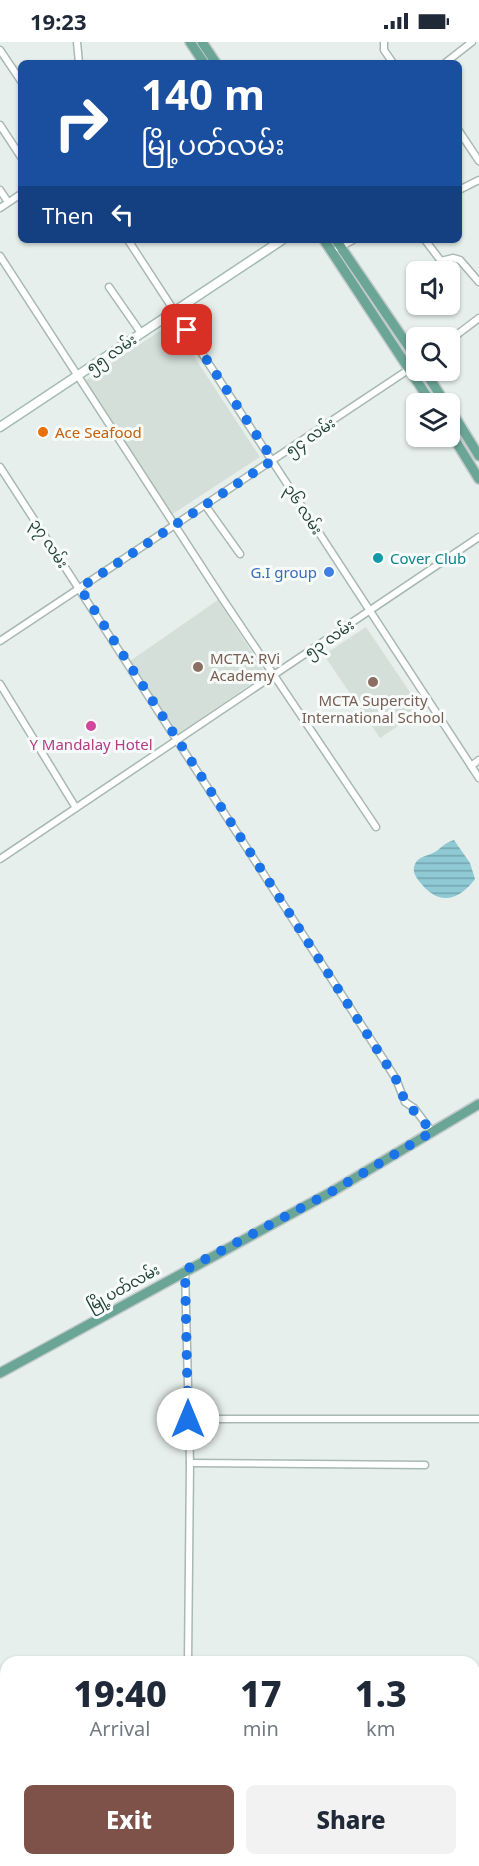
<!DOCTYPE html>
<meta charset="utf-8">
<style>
:root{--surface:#fff;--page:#f2f2f3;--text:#1f2937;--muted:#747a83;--accent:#7f5249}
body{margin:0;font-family:"Noto Sans","Noto Sans Myanmar",sans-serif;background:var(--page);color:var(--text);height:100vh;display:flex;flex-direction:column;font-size:22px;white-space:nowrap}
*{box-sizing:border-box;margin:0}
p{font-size:20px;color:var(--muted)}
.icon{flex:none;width:33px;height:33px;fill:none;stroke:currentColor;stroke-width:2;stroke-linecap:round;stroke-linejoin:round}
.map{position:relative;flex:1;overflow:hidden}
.panel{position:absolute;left:0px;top:1614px;width:480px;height:210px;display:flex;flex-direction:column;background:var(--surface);border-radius:18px 18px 0 0;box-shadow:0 2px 4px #0004}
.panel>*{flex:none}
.top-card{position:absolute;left:18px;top:18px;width:444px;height:183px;border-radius:9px;box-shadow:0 2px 4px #0004;background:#1a4fa0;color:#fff;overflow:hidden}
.buttons{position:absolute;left:406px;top:219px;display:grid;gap:12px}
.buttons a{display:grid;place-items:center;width:54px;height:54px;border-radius:9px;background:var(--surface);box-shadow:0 2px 4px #0004;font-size:30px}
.pin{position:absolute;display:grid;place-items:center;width:51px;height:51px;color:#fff;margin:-26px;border-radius:12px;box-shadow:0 3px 9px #0006}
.me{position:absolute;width:66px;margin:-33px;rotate:0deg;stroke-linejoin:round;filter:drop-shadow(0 0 4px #0008)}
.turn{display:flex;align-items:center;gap:21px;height:126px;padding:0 24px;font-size:27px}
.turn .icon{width:78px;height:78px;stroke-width:2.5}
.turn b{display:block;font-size:42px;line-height:51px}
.then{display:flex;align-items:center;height:57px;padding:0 24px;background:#0003;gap:12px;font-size:22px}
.eta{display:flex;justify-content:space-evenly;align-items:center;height:102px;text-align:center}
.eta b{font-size:36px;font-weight:800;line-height:42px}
.button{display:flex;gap:12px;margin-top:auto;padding:12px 24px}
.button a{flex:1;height:69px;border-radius:9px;background:var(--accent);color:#fff;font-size:24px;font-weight:800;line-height:69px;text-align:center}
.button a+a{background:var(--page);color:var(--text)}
.status{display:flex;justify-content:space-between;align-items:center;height:42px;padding:0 30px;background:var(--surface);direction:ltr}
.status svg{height:16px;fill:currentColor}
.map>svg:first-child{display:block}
.built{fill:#d4dfda}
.water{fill:url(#water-rules)}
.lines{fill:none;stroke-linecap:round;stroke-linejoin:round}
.minor-casing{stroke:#a8b8b2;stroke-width:9}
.secondary-casing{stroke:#a4bbb3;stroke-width:11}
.primary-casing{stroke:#c2cac8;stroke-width:12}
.minor{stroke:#fff;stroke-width:6}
.secondary{stroke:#fff;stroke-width:8}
.primary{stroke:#6aa596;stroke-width:9}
.route{stroke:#1a73e8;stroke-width:10;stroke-dasharray:0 18}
.food-dot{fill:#e8710a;stroke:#f7fbf9;stroke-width:2}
.culture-dot{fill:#0f9aa8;stroke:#f7fbf9;stroke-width:2}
.shop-dot{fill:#3f7fe0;stroke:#f7fbf9;stroke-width:2}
.education-dot{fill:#8d6e63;stroke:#f7fbf9;stroke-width:2}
.hotel-dot{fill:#d1479c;stroke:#f7fbf9;stroke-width:2}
.labels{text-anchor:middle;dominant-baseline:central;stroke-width:6;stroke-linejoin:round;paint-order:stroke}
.street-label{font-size:15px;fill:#24423a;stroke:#f7fbf9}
.food-label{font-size:15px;fill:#c56008;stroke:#f7fbf9;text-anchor:start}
.culture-label{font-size:15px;fill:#0d838f;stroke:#f7fbf9;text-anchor:start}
.shop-label{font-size:15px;fill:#366cbe;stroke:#f7fbf9;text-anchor:end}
.education-label{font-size:15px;fill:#785e54;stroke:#f7fbf9;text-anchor:start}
.hotel-label{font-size:15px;fill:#b23c85;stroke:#f7fbf9}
</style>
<div class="status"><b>19:23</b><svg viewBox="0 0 49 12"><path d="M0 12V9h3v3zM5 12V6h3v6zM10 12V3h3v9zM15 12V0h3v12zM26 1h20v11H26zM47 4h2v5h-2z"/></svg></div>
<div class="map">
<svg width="479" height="1824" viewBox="0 0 479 1824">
<defs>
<pattern id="water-rules" width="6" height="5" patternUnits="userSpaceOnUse" patternTransform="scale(1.5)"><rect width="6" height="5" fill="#8ec9d4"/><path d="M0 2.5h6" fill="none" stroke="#74a5ad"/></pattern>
</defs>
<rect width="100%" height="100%" fill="#e6efeb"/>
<g class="built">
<polygon points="172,281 260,415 171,473 83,340"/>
<polygon points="218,558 266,632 178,692 130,619"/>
<polygon points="366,585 422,668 380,696 324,613"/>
</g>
<path class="water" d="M454,798L470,821L475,837C457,861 437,863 419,839C415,834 412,828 415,822C419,814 428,814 435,810C441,806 446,800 454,798Z"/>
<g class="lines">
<defs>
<g id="minor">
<polyline points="77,0 79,21"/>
<polyline points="384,0 384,8 393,21"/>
<polyline points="0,8 21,39"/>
<polyline points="445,21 472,0"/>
<polyline points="0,83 21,115"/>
<polyline points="459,89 479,119"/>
<polyline points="0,148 8,160"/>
<polyline points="459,148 479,138"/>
<polyline points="0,166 21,152"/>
<polyline points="128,198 479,736"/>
<polyline points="425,198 441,219 453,216 460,218 479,240"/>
<polyline points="338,206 353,198"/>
<polyline points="0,214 222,556 376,785"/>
<polyline points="109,245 141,291"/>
<polyline points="450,298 479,276"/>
<polyline points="0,425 373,1001 396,1037 405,1060 414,1066 432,1090"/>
<polyline points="205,463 240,512"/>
<polyline points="0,599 417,322"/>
<polyline points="0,642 76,766"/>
<polyline points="471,724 479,718"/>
<polyline points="0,817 479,495"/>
<polyline points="185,1228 190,1421 188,1620"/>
<polyline points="188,1377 479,1377"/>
<polyline points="190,1421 425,1423"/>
<polyline points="474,1778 479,1778"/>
<polyline points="0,1781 6,1781"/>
<polyline points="130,1818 130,1824"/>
<polyline points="188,1818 188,1824"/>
</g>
<polyline id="secondary" points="0,385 282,198"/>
<g id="primary">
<polyline points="190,0 204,21"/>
<polyline points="202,0 216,21"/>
<polyline points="324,198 432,362"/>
<polyline points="336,198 417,317"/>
<polyline points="424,328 446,362"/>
<polyline points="450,367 479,414"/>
<polyline points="450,390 479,437"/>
<polyline points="0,1331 333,1149 479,1062"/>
</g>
</defs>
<use href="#minor" class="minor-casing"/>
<use href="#secondary" class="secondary-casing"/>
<use href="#primary" class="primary-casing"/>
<use href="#minor" class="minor"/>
<use href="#secondary" class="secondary"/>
<use href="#primary" class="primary"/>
</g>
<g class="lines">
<path class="route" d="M187,288L273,418L80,546L396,1037C401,1059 418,1072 432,1090L333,1149L185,1228L188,1377"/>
</g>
<circle class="food-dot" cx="43" cy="390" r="6"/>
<circle class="culture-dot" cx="378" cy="516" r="6"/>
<circle class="shop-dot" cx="329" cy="530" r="6"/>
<g class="education-dot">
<circle cx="198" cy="625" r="6"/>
<circle cx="373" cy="640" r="6"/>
</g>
<circle class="hotel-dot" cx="91" cy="684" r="6"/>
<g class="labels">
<g class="street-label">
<text transform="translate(111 311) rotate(-34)">၅၅ လမ်း</text>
<text transform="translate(310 394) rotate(-34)">၅၄ လမ်း</text>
<text transform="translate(304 467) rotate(57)">၃၆ လမ်း</text>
<text transform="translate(50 501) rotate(57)">၃၇ လမ်း</text>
<text transform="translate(329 596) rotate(-34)">၅၃ လမ်း</text>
<text transform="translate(123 1245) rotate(-29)">မြို့ပတ်လမ်း</text>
</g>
<g class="food-label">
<text x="55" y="390">Ace Seafood</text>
</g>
<g class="culture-label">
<text x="390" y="516">Cover Club</text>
</g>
<g class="shop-label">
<text x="317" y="530">G.I group</text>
</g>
<g class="education-label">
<text x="210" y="616">MCTA: RVi<tspan x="210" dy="17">Academy</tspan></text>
<text x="373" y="658" text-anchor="middle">MCTA Supercity<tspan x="373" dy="17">International School</tspan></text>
</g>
<g class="hotel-label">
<text x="91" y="702">Y Mandalay Hotel</text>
</g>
</g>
</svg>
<div class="buttons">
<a><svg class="icon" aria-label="sound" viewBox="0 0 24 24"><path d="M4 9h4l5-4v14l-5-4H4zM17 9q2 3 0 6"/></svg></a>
<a><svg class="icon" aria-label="search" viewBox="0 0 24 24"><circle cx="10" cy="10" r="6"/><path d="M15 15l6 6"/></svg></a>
<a><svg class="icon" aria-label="layers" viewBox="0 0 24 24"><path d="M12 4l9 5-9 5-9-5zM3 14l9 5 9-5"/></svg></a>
</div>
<div class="pin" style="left:187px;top:288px;background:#d93025"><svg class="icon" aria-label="arrive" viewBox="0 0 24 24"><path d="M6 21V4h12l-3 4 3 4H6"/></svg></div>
<svg class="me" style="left:188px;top:1377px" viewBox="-20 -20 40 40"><circle r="19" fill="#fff"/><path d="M0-13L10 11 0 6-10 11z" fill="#1a73e8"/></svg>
<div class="top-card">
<div class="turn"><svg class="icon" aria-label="right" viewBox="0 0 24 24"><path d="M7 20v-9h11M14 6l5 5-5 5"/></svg><div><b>140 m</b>မြို့ပတ်လမ်း</div></div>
<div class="then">Then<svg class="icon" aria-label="left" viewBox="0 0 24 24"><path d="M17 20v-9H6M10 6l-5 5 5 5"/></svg></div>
</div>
<section class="panel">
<div class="eta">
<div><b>19:40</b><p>Arrival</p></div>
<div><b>17</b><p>min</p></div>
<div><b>1.3</b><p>km</p></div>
</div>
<div class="button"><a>Exit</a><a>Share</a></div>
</section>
</div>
